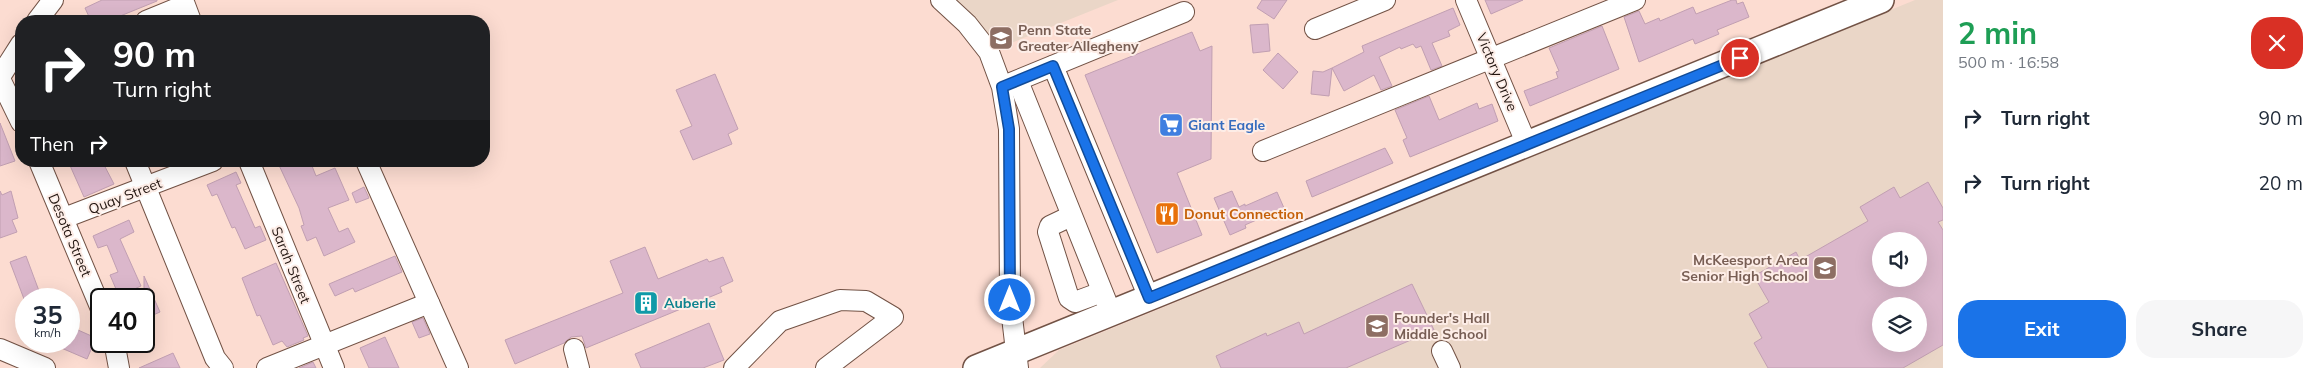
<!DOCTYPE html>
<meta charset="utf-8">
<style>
:root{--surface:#fff;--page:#f6f6f7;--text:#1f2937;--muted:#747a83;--accent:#1a73e8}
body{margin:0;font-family:Mulish,sans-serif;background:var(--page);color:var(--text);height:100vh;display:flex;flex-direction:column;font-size:19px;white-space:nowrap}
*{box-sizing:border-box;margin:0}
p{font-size:16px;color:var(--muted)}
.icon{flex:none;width:28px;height:28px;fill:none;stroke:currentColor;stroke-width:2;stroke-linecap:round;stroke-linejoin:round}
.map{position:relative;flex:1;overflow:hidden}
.side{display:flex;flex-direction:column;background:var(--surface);width:375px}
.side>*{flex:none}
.hud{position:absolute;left:15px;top:15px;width:475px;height:152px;border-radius:20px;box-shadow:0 5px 20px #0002;background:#202124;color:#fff;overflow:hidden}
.buttons{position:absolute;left:1872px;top:232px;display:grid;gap:10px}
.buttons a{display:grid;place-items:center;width:55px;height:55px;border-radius:50%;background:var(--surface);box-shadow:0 5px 20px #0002;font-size:25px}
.speed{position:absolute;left:15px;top:288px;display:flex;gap:10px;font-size:25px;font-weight:700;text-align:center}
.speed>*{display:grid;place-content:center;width:65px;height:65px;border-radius:50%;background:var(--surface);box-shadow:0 5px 20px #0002;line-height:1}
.speed small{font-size:12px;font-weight:400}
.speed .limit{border:2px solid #111;border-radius:8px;background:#fff;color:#111}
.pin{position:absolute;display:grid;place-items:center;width:42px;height:42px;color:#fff;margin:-21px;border:2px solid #fff;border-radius:50%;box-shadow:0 1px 5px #0007}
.me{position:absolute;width:55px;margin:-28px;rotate:0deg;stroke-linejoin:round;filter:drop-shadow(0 0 4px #0008)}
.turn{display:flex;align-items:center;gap:18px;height:105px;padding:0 15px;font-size:22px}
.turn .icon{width:65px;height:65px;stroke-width:2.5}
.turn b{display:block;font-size:35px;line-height:42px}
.then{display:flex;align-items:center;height:48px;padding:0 15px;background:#0003;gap:10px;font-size:19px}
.round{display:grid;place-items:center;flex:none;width:52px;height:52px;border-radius:20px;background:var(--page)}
.headline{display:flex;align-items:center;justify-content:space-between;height:85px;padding:0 15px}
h1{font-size:30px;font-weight:700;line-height:38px;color:#1e9e55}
.cta{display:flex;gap:10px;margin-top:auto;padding:10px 15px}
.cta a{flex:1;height:58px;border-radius:20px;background:var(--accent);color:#fff;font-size:20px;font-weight:700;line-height:58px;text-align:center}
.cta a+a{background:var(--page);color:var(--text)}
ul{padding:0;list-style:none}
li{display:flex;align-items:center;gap:15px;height:65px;padding:0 15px}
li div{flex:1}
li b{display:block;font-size:19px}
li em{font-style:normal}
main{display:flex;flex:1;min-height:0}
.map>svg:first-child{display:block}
.education{fill:#ead6c7;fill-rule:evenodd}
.building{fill:#dbb7cb;stroke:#c19fb2;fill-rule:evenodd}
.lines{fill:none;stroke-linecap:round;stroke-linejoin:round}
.minor-casing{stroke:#725245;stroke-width:22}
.major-casing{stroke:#725245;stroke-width:28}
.minor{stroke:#fff;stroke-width:20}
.major{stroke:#fff;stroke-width:25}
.route-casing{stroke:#114b97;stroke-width:12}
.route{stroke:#1a73e8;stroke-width:9}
.labels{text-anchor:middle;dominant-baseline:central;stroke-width:4;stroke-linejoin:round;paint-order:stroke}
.education-label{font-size:14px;font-weight:bold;fill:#785e54;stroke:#fdede7;text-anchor:start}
.street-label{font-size:14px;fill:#221510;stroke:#fdede7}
.shop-label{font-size:14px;font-weight:bold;fill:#366cbe;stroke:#fdede7;text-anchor:start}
.food-label{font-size:14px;font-weight:bold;fill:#c56008;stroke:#fdede7;text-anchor:start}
.culture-label{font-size:14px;font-weight:bold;fill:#0d838f;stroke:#fdede7;text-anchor:start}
</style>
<main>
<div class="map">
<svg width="1943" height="368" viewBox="0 0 1943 368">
<rect width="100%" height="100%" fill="#fcdcd1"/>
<g class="education">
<polygon points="941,0 1118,0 989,52"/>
<path d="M1915,0H1943V368H1040L1059,350ZM1881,241H1919V279H1881ZM1881,306H1919V344H1881Z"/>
</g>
<g class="building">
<polygon points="102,0 157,0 157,1 108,21 91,21 85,8"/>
<polygon points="1262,0 1287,0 1274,19 1257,8"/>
<polygon points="1485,0 1523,0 1491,14"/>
<polygon points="1732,0 1736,0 1737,4 1743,2 1749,17 1717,30 1719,34 1695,44 1693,39 1639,62 1624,17 1639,11 1645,24 1659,18 1660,21 1693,7 1696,14"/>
<polygon points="1453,8 1460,25 1448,31 1450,36 1432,43 1442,66 1431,70 1421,46 1416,48 1413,44 1401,49 1400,47 1379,57 1392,86 1381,90 1374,75 1344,91 1332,68 1364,52 1362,46"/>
<polygon points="1268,24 1270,51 1253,53 1250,25"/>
<polygon points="1602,26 1619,69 1530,106 1524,91 1558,78 1556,72 1559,71 1549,48"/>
<polygon points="1192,32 1200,51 1212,46 1211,159 1177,173 1202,235 1157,253 1085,75"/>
<polygon points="1278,53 1298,72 1283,89 1263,70"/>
<polygon points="1332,68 1329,96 1311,94 1313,71 1323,72"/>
<polygon points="715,74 738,129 728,134 732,144 693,160 680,131 692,126 676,90"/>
<polygon points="1429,96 1439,120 1477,103 1479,109 1492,104 1498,121 1410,157 1403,140 1407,138 1395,110"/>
<polygon points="0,123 15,161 0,166"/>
<polygon points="1385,148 1393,163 1312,197 1306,181"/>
<polygon points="68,161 102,161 114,184 84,197"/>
<polygon points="277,161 310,161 316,176 335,168 349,200 328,208 339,232 348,228 355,242 324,256 316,237 307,241 301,226 304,225 299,208"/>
<polygon points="236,172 241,183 236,185 255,228 260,226 266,240 245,249 235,227 232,228 217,194 212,196 207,185"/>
<path d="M1928,182L1943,208V220L1938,222L1943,230V345L1903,368H1768L1754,343L1762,338L1749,314L1769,302L1754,276L1796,252L1800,260L1868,221L1860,207L1894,187L1900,198ZM1881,241H1919V279H1881ZM1881,306H1919V344H1881Z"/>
<polygon points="364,187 369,198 356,203 352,193"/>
<polygon points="0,191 2,195 11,191 18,218 12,220 17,232 0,238"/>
<polygon points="1232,191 1239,207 1245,204 1245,206 1277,192 1284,208 1245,225 1246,228 1230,235 1214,198"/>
<polygon points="129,220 134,232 120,239 141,286 119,296 110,275 118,272 107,245 98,248 93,236"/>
<polygon points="645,247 658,279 707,259 709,262 723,257 733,281 720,287 722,292 586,348 582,336 571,337 564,343 515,364 505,340 623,293 610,261"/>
<polygon points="26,256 42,299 24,299 10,262"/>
<polygon points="395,256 402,272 355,292 353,288 335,296 329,284"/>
<polygon points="276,263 308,336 303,338 304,340 287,347 282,341 273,345 260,315 257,316 242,278"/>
<polygon points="144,276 160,312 144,319"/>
<polygon points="1412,284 1434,330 1346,368 1221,368 1216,356 1266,333 1267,336 1299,322 1304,334"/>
<polygon points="423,318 430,334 419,338 412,322"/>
<polygon points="709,323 724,360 703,368 641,368 635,354"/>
<polygon points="69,326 96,338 87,359 45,341 69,341"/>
<polygon points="385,337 399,368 369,368 360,348"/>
<polygon points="173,353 180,368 139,368"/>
<polygon points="313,362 316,368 299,368"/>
</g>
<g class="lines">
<defs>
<g id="minor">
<polyline points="941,0 967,24 989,52 1002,87 1009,129 1010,300 1018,368"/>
<polyline points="1466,0 1527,145"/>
<polyline points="37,21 53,0"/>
<polyline points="146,21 185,5 191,21"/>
<polyline points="1315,29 1385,0"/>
<polyline points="1053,66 1149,298"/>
<polyline points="0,77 21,44"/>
<polyline points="0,79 21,122"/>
<polyline points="1018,81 1111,313"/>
<polyline points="1006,85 1184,12"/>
<polyline points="1263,151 1635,0"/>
<polyline points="39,161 101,309"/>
<polyline points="135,161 215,358 223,368"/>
<polyline points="249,161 334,368"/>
<polyline points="366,161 458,368"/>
<polyline points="1071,216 1050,226 1048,232 1069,298 1075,302 1102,292"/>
<polyline points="64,218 213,161"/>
<polyline points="114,341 119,368"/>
<polyline points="0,349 45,368"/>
<polyline points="574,349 579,368"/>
<polyline points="1442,351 1450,368"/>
<polyline points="267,368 429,303"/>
<polyline points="734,368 780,321 840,300 866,301 893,317 826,368"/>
</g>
<polyline id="major" points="976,368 1881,0"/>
</defs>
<use href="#minor" class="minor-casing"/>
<use href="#major" class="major-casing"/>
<use href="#minor" class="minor"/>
<use href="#major" class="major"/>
</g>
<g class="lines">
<defs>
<polyline id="route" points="1010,300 1009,129 1002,87 1053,66 1149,298 1740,58"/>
</defs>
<use href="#route" class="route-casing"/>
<use href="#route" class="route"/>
</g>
<defs>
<symbol id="university-square" viewBox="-11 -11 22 22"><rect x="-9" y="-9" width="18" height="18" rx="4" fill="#8d6e63" stroke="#fdede7"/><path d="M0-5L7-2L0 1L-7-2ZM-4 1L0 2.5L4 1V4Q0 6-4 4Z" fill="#fff"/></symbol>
<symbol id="supermarket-square" viewBox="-11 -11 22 22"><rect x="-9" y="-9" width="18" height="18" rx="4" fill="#3f7fe0" stroke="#fdede7"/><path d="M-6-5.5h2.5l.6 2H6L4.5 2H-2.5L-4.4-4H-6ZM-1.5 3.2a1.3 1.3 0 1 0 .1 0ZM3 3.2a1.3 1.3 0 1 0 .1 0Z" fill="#fff"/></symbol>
<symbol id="restaurant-square" viewBox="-11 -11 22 22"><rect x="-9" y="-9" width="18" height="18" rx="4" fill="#e8710a" stroke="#fdede7"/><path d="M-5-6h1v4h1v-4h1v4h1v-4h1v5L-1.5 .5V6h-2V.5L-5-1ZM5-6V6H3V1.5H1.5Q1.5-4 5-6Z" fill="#fff"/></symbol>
<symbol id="school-square" viewBox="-11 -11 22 22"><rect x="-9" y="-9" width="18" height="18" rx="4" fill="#8d6e63" stroke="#fdede7"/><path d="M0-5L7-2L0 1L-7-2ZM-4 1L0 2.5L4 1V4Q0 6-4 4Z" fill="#fff"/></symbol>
<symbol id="building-square" viewBox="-11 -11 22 22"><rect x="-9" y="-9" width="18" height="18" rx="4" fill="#0f9aa8" stroke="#fdede7"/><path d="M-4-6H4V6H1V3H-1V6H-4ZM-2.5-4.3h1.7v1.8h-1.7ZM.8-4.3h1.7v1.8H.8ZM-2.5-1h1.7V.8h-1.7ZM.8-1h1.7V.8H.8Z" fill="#fff"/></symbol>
</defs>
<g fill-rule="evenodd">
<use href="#university-square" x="987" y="24" width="28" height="28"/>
<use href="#supermarket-square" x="1157" y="111" width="28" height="28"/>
<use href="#restaurant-square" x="1153" y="200" width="28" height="28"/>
<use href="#school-square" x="1811" y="254" width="28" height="28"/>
<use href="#building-square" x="632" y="289" width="28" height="28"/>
<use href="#school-square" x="1363" y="312" width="28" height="28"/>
</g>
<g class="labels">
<g class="education-label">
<text x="1018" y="30">Penn State<tspan x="1018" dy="16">Greater Allegheny</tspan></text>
<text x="1808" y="260" text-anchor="end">McKeesport Area<tspan x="1808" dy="16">Senior High School</tspan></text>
<text x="1394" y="318">Founder's Hall<tspan x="1394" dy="16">Middle School</tspan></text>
</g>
<g class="street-label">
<text transform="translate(1497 72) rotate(67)">Victory Drive</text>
<text transform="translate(125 196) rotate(-21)">Quay Street</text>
<text transform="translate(70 235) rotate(67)">Desota Street</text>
<text transform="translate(291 265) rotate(68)">Sarah Street</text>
</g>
<g class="shop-label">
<text x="1188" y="125">Giant Eagle</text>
</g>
<g class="food-label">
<text x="1184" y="214">Donut Connection</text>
</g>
<g class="culture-label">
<text x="664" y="303">Auberle</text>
</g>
</g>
</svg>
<div class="buttons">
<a><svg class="icon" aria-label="sound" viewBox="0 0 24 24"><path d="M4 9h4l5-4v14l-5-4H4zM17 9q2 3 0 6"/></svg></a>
<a><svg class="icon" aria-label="layers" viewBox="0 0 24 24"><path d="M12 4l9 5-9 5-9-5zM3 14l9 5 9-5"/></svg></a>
</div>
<div class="speed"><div>35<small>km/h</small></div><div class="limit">40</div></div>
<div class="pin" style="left:1740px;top:58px;background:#d93025"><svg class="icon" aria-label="arrive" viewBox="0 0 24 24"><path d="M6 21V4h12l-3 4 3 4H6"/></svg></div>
<svg class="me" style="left:1010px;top:300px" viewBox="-20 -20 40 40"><circle r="17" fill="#1a73e8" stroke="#fff" stroke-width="3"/><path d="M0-11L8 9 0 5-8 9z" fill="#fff"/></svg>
<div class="hud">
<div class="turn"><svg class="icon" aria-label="right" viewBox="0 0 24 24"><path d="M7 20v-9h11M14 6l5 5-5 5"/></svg><div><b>90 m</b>Turn right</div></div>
<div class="then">Then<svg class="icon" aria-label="right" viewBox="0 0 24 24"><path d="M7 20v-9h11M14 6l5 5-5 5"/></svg></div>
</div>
</div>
<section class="side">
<div class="headline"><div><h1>2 min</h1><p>500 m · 16:58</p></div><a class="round" style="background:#d93025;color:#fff"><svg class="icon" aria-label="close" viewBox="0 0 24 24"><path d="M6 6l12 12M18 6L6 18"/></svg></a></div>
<ul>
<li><svg class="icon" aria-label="right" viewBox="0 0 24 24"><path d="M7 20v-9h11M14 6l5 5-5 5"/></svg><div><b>Turn right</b></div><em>90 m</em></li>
<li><svg class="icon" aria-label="right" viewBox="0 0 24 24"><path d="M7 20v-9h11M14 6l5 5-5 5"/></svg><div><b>Turn right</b></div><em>20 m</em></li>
</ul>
<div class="cta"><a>Exit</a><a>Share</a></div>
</section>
</main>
